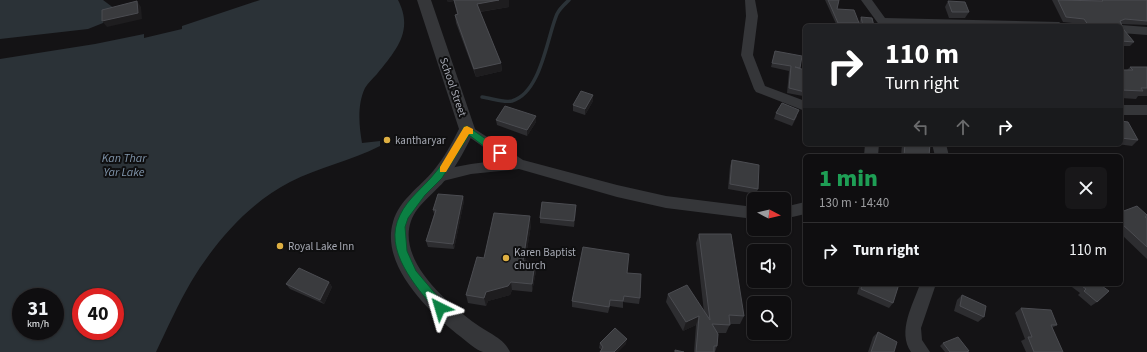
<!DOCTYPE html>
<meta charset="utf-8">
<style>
:root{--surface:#0f0e10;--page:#181719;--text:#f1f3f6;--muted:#9b9c9f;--line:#2f2e30}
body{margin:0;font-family:"Source Sans 3",sans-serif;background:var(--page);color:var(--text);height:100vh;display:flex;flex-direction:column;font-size:15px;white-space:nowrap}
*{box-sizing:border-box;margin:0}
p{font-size:13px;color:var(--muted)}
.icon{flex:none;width:22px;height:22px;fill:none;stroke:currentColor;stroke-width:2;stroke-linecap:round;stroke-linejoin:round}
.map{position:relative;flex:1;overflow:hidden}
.drawer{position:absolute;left:803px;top:154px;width:320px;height:132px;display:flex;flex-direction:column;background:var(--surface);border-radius:6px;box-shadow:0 1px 3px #0004,0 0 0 1px var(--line)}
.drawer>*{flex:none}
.hud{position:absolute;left:803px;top:24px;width:320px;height:122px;border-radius:6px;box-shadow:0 1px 3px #0004,0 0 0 1px var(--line);background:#202124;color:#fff;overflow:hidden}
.needle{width:26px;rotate:97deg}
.fabs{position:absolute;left:747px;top:192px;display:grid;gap:8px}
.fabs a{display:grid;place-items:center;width:44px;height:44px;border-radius:6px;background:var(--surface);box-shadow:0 1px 3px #0004,0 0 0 1px var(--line);font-size:20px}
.speed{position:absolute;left:12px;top:288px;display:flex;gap:8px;font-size:20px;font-weight:700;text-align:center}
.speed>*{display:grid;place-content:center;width:52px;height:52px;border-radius:50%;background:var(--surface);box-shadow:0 1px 3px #0004,0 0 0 1px var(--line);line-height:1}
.speed small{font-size:10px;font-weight:400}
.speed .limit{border:6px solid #d22;background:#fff;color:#111}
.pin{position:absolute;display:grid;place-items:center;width:34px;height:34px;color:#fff;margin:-17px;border-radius:8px;box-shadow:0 2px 6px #0006}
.me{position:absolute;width:44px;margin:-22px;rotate:320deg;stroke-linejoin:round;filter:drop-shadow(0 0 3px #0008)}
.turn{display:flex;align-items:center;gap:14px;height:84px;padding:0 16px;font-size:18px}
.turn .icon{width:52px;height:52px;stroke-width:2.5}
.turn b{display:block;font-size:28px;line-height:34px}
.lanes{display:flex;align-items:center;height:38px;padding:0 16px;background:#0003;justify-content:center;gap:20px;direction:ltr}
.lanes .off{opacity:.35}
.round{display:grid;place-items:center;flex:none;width:42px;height:42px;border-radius:6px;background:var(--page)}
.head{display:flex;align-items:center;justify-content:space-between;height:68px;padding:0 16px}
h1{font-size:24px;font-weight:800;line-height:30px;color:#1e9e55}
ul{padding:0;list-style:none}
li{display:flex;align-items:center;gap:12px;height:56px;padding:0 16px;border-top:1px solid var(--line)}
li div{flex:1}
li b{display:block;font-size:15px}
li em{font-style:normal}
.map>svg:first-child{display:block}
.water{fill:#2b3237;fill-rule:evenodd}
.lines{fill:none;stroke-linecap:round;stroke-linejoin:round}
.stream{stroke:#2b3237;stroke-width:3.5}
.minor{fill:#353639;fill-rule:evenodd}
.tertiary{fill:#353639;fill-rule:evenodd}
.wall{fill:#2d2d30}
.shaded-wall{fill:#1e1d1f}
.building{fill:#3a3b3e;stroke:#4b4c51}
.route{fill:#0b8043;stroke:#07532c}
.slow{fill:#f59e0b}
.poi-dot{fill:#deaf42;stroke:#0f0f10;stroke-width:1.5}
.labels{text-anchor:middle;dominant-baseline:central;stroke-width:4;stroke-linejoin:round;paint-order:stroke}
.street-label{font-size:11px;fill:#a7aab4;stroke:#0f0f10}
.poi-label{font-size:11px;fill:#a7aab4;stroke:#0f0f10;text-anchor:start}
.water-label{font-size:12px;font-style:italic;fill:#8196ac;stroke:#0f0f10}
</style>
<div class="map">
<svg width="1147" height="352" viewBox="0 0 1147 352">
<rect width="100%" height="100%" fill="#141315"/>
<g class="water">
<polygon points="0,0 103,0 115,9 103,23 88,29 0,39"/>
<path d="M260,0H398C414,31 396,50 377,74C373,78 368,83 365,88C357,105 359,125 362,143L380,141V146C351,161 319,167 290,182C249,203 215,242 191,282C178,304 167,329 156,352H0V59L95,44L144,34V38L182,29V26ZM21,297H55V331H21ZM81,297H115V331H81Z"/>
</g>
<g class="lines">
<path class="stream" d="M482,97C491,98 503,103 512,101C541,93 547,37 557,14C560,8 565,4 569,0"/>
<g class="minor">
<polygon points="745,0 755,0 758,16 753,55 765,86 805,101 805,111 756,92 754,89 741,55 746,16"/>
<polygon points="861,0 872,0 885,18 1059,22 1065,26 880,26"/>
<polygon points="1121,25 1147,27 1147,35 1121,33 1121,26 1118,26"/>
<rect x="1121" y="105" width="26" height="10"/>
<polygon points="467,124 523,160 617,185 666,196 754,207 754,219 666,208 617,197 519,169 471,174 439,182 434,180 432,176 434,172 439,170 471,164 502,160 462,132 460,129 462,126"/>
<polygon points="865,144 879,144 878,156 864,156"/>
<polygon points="932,144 946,144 949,156 935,156"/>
<polygon points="805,202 805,214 784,219 784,207"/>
<path d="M920,284H936L921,328L922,340L930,352H911C897,331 913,305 920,284Z"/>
</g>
<path class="tertiary" d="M417,0H431L475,129C467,146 458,164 446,179C435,193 417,204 411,221C397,261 448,304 476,324C487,332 505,339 510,352C502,352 491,352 483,352C476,350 466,341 461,337C430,313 380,266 393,222C399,200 420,187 434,170C444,158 452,143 459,129Z"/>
</g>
<g class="wall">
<polygon points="447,0 509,0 509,7 480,12 501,63 502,71 476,77 456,23 455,15 457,14 454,1 448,2"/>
<polygon points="825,0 839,0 837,9 859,23 857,26 837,26"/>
<polygon points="1052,0 1147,0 1147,25 1121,24 1124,30 1134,42 1130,46 1121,46 1121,26 1082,26 1081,24 1063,22"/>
<polygon points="948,1 969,12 965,18 949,18 945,7"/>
<polygon points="861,17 874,26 859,26 859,23"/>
<polygon points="775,51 800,69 805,92 803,96 787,93 789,71 771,67"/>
<polygon points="1130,67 1147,67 1147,96 1138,96 1136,99 1121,98 1121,70 1127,70"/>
<polygon points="593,95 593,101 585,115 573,111 573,105"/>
<polygon points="776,113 797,116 792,126 774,119"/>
<polygon points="496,120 536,122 527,136 497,125"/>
<polygon points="1121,121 1138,140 1132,146 1117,144 1121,144"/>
<polygon points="902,144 930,144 929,156 901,156"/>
<polygon points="732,160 758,189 756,194 728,189 730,166"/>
<polygon points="463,196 464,201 454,249 428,247 426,241 434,214 433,210"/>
<polygon points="576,205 576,211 574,227 540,223 540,218"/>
<polygon points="1121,212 1146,217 1147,218 1147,259 1121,234"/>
<polygon points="531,225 525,262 536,271 532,292 512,290 510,295 488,301 486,306 468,303 466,295 484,258"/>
<polygon points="699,234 744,316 740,324 730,324 726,333 718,333 717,346 715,352 694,352 696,325 683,331 666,302 668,294 704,312 696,243"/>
<polygon points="627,273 640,298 639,304 623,302 623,308 610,306 608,313 572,307 572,301"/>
<polygon points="329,282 332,287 324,304 290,289 286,284"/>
<polygon points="860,284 899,284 893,303 889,308 857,294"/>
<polygon points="959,284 970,284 969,285"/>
<polygon points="1068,284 1099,284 1097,302 1091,306 1078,295 1080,293"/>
<polygon points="962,295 984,317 978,322 954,311 957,300"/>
<polygon points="1021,308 1057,325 1052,328 1063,352 1026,352 1021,341 1025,339 1015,313"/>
<polygon points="878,332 894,352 868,352 873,337"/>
<polygon points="600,343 626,344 602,350 599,348"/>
<polygon points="943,343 969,351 967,352 945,352 940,346"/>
</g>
<g class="shaded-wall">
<polygon points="447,0 453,0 454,1 448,2"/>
<polygon points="499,0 509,0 509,7 478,12 477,4"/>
<polygon points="137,1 141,7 142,19 107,27 102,21"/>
<polygon points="501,63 502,71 476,77 474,69"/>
<polygon points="593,95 593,101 585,115 585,109"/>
<polygon points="536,116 536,122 527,136 527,130"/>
<polygon points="1010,144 1019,144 1009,146"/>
<polygon points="463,196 464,201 454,249 453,244"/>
<polygon points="576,205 576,211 574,227 574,221"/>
<polygon points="530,216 531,225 524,270 523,261"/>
<polygon points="535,262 536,271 532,292 532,284"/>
<polygon points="329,282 332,287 324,304 320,300"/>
<polygon points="511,282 512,290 510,295 488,301 486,306 484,298 486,292"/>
<polygon points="699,316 696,325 683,331 686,322"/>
<polygon points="627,339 626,344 618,352 614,352"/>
</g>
<g class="building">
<polygon points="454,0 499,0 477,4 501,63 474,69 455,15 458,14"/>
<polygon points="828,0 839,0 837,9 854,10 859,23 838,23"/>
<polygon points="1058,0 1103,1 1102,0 1147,0 1147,21 1125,19 1120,21 1124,30 1134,42 1121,41 1121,26 1089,26 1084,19 1066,17"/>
<polygon points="137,1 138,13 102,21 102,10"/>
<polygon points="948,1 965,2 969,12 952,12"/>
<polygon points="861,17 872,18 874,26 863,26"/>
<polygon points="775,51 802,56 800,68 795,67 805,70 805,92 789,88 791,66 772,63"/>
<polygon points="1130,67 1147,67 1147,88 1141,88 1143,91 1121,90 1121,70 1133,70"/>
<polygon points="581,91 593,95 585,109 573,105"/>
<polygon points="782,103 799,110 794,120 776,113"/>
<polygon points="505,106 536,116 527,130 496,120"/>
<polygon points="1121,121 1128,122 1138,140 1121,138"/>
<polygon points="905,144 930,144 929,156 904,156"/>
<polygon points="732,160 759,165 758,189 730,184"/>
<polygon points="438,194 463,196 453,244 426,241 436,210 433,210"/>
<polygon points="542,202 576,205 574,221 540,218"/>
<polygon points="1137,206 1147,215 1147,216 1145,217 1147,218 1147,247 1122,224 1121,225 1121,212"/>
<polygon points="494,213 530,216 523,261 535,262 532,284 511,282 508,286 486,292 484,298 466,295 477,257 484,258"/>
<polygon points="699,234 731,234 744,316 729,315 730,325 712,324 718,334 717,346 714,346 714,352 696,352 699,316 686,322 668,294 687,285 710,320"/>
<polygon points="583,247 629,254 627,273 641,274 640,298 624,296 623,301 610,300 609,307 572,301"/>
<polygon points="299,268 329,282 320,300 286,284"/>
<polygon points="862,284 899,284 893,303 861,289"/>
<polygon points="1079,284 1099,284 1109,291 1097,302 1084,291 1086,289"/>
<polygon points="962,295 986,306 984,317 960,306"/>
<polygon points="1021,308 1051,310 1057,325 1051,325 1063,352 1034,352 1028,337 1032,337"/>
<polygon points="615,328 627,339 614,352 600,352 603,347 600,343"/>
<polygon points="878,332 897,342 894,352 871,352"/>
<polygon points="958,337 969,351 966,352 950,352 943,343"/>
<polygon points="675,350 684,352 675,352"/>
</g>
<path class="route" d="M467,126L503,151V156H497L469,135L442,178L425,195L408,218L405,227L407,251L416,271L444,304L445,308L444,311L440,313L436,311C416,286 382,250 400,215C408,198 424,187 435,173C447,159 456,143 464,127Z"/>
<polygon class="slow" points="467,126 473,129 473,134 469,134 446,172 440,172 440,167 464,127"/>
<g class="poi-dot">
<circle cx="387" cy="140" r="4"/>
<circle cx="280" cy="246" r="4"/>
<circle cx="506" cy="258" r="4"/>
</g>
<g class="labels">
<g class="street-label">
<text transform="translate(453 87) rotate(71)">School Street</text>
</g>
<g class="poi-label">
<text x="395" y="140">kantharyar</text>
<text x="288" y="246">Royal Lake Inn</text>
<text x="514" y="252">Karen Baptist<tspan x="514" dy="13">church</tspan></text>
</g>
<g class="water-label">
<text x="124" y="158">Kan Thar<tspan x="124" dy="14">Yar Lake</tspan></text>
</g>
</g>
</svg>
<div class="fabs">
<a><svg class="needle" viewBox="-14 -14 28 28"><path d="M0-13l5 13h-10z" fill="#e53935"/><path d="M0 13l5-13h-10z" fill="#9b9c9f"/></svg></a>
<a><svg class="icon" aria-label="sound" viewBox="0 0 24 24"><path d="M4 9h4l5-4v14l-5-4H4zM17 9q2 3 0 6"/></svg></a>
<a><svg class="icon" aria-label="search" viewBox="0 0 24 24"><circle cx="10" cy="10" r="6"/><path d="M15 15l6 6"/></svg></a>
</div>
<div class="speed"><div>31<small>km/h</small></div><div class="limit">40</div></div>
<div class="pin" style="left:500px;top:153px;background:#d93025"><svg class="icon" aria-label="arrive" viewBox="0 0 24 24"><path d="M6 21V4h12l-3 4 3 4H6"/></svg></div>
<svg class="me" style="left:440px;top:308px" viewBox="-20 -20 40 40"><path d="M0-17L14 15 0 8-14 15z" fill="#0b8043" stroke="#fff" stroke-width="4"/></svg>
<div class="hud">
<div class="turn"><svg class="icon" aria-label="right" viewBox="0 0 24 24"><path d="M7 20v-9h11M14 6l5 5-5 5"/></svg><div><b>110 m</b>Turn right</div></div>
<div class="lanes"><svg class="icon off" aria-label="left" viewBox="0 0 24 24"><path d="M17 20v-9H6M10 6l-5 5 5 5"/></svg><svg class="icon off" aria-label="ahead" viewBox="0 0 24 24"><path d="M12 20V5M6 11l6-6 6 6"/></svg><svg class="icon" aria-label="right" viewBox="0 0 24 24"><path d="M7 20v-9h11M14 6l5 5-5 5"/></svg></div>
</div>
<section class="drawer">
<div class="head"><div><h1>1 min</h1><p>130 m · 14:40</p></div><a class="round"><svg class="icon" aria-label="close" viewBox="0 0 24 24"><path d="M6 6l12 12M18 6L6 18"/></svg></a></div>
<ul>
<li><svg class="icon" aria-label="right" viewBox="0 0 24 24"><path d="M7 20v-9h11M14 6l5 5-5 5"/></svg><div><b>Turn right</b></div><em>110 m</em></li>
</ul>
</section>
</div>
